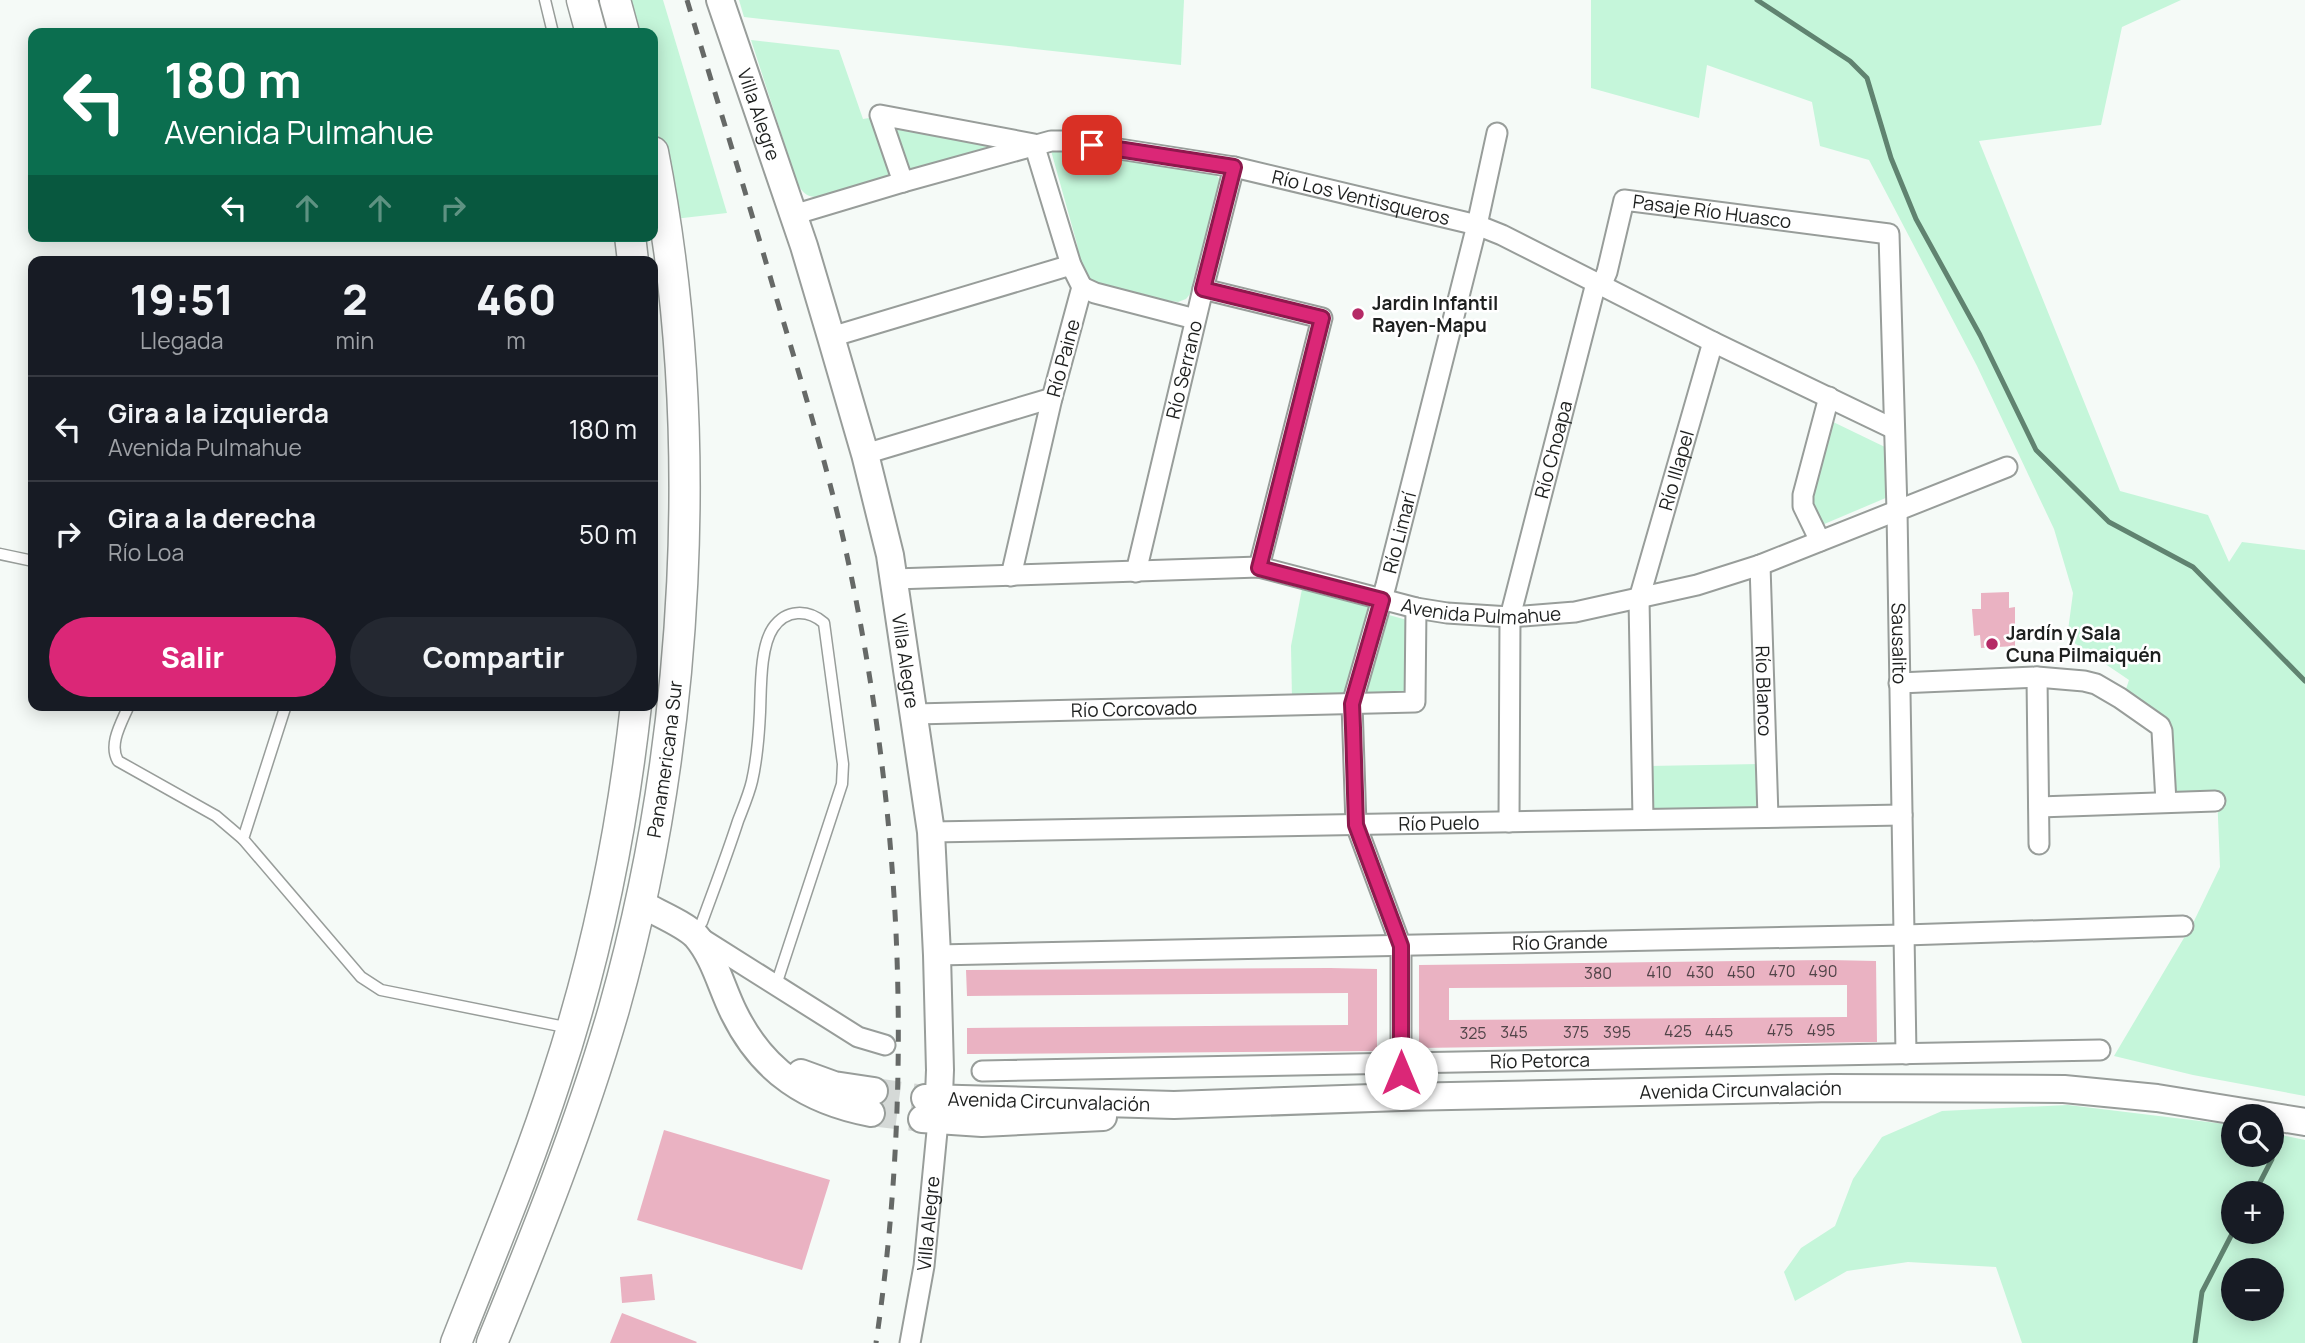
<!DOCTYPE html>
<html lang="es">
<meta charset="utf-8">
<style>
:root{--surface:#171b24;--page:#242831;--text:#f1f3f6;--muted:#9ea1a6;--line:#363941;--accent:#db2777}
body{margin:0;font-family:Manrope,sans-serif;background:var(--page);color:var(--text);height:100vh;display:flex;flex-direction:column;font-size:26px;white-space:nowrap}
*{box-sizing:border-box;margin:0}
p{font-size:23px;color:var(--muted)}
.icon{flex:none;width:38px;height:38px;fill:none;stroke:currentColor;stroke-width:2;stroke-linecap:round;stroke-linejoin:round}
.map{position:relative;flex:1;overflow:hidden}
.sheet{position:absolute;left:28px;top:256px;width:630px;height:455px;display:flex;flex-direction:column;background:var(--surface);border-radius:14px;box-shadow:0 4px 18px #0003}
.sheet>*{flex:none}
.top-card{position:absolute;left:28px;top:28px;width:630px;height:214px;border-radius:14px;box-shadow:0 4px 18px #0003;background:#0b6e4f;color:#fff;overflow:hidden}
.controls{position:absolute;left:2221px;top:1104px;display:grid;gap:14px}
.controls a{display:grid;place-items:center;width:63px;height:63px;border-radius:50%;background:var(--surface);box-shadow:0 4px 18px #0003;font-size:35px}
.pin{position:absolute;display:grid;place-items:center;width:60px;height:60px;color:#fff;margin:-30px;border-radius:14px;box-shadow:0 4px 10px #0006}
.me{position:absolute;width:77px;margin:-38px;rotate:0deg;stroke-linejoin:round;filter:drop-shadow(0 0 5px #0008)}
.turn{display:flex;align-items:center;gap:24px;height:147px;padding:0 21px;font-size:32px}
.turn .icon{width:91px;height:91px;stroke-width:2.5}
.turn b{display:block;font-size:49px;line-height:60px}
.lanes{display:flex;align-items:center;height:66px;padding:0 21px;background:#0003;justify-content:center;gap:35px;direction:ltr}
.lanes .off{opacity:.35}
.eta{display:flex;justify-content:space-evenly;align-items:center;height:119px;text-align:center}
.eta b{font-size:42px;font-weight:800;line-height:49px}
.primary-button{display:flex;gap:14px;margin-top:auto;padding:14px 21px}
.primary-button a{flex:1;height:80px;border-radius:42px;background:var(--accent);color:#fff;font-size:28px;font-weight:800;line-height:80px;text-align:center}
.primary-button a+a{background:var(--page);color:var(--text)}
ul{padding:0;list-style:none}
li{display:flex;align-items:center;gap:21px;height:105px;padding:0 21px;border-top:2px solid var(--line)}
li div{flex:1}
li b{display:block;font-size:26px}
li em{font-style:normal}
.map>svg:first-child{display:block}
.green{fill:#c5f6da;fill-rule:evenodd}
.lines{fill:none;stroke-linecap:round;stroke-linejoin:round}
.stream{stroke:#608370;stroke-width:5}
.building{fill:#eab2c2;fill-rule:evenodd}
.secondary-tunnel{stroke:#d5d9d7;stroke-width:26;stroke-dasharray:26 13;stroke-linecap:butt}
.service-casing{stroke:#989d9a;stroke-width:13}
.minor-casing{stroke:#989d9a;stroke-width:23}
.secondary-casing{stroke:#989d9a;stroke-width:30}
.primary-casing{stroke:#989d9a;stroke-width:33}
.service{stroke:#fff;stroke-width:10}
.minor{stroke:#fff;stroke-width:19}
.secondary{stroke:#fff;stroke-width:26}
.primary{stroke:#fff;stroke-width:30}
.rail{stroke:#666967;stroke-width:5;stroke-dasharray:12 12;stroke-linecap:butt}
.route-casing{stroke:#8e194d;stroke-width:18}
.route{stroke:#db2777;stroke-width:12}
.poi-dot{fill:#b52a66;stroke:#fff;stroke-width:2.5}
.labels{text-anchor:middle;dominant-baseline:central;stroke-width:5;stroke-linejoin:round;paint-order:stroke}
.number-label{font-size:16px;fill:#514448}
.street-label{font-size:19px;fill:#1e201f;stroke:#fff}
.poi-label{font-size:19px;font-weight:bold;fill:#1e201f;stroke:#fff;text-anchor:start}
</style>
<div class="map">
<svg width="2305" height="1343" viewBox="0 0 2305 1343">
<rect width="100%" height="100%" fill="#f5faf7"/>
<g class="green">
<polygon points="628,0 663,0 727,213 674,219 653,107 653,33 636,33"/>
<polygon points="739,0 1184,0 1181,65 744,17"/>
<polygon points="1591,0 2181,0 2122,27 2101,125 1979,141 2120,491 2208,515 2229,562 2242,542 2305,550 2305,1096 2193,1075 2114,1056 2194,921 2220,867 2217,793 2174,794 2169,726 2126,689 2129,680 2067,638 2073,593 2054,529 1977,366 1869,160 1820,146 1812,102 1707,65 1699,118 1591,88"/>
<path d="M751,40L839,50L863,119L875,117L895,174L822,197C810,198 804,195 798,185Z"/>
<polygon points="885,118 1005,142 905,171"/>
<polygon points="1050,147 1214,172 1220,180 1190,294 1186,299 1178,302 1082,287 1077,244"/>
<polygon points="1827,419 1887,448 1888,497 1822,525 1809,499"/>
<polygon points="1302,589 1374,608 1348,699 1292,700 1291,646"/>
<polygon points="1385,614 1411,621 1412,696 1362,697"/>
<polygon points="1759,764 1759,811 1651,815 1649,766"/>
<path d="M2068,1105L2233,1125V1155H2272V1133L2305,1140V1343H2022L1996,1267L1908,1262L1847,1271L1795,1301L1784,1272L1801,1248L1835,1226L1853,1179L1882,1137L1942,1111ZM2233,1194H2272V1232H2233ZM2233,1270H2272V1309H2233Z"/>
</g>
<g class="lines">
<g class="stream">
<polyline points="1757,0 1850,61 1867,78 1891,158 1916,219 1980,335 2036,450 2109,522 2193,567 2305,681"/>
<polyline points="2254,1194 2272,1159"/>
<polyline points="2195,1343 2202,1292 2233,1232"/>
</g>
</g>
<g class="building">
<polygon points="2009,592 2009,608 2015,607 2015,646 1981,648 1980,635 1974,636 1972,609 1981,609 1981,593"/>
<path d="M1829,960L1876,961L1877,1042L1419,1048V965ZM1847,985V1017L1449,1020V988Z"/>
<polygon points="1330,968 1377,969 1377,1051 967,1054 967,1028 1348,1025 1348,993 967,996 966,970"/>
<polygon points="664,1130 830,1180 802,1270 637,1220"/>
<polygon points="652,1274 655,1300 622,1303 620,1277"/>
<polygon points="622,1313 697,1342 696,1343 610,1343"/>
</g>
<g class="lines">
<g class="secondary-tunnel">
<polyline points="874,1091 925,1098"/>
<polyline points="871,1113 922,1119"/>
</g>
<defs>
<g id="service">
<polyline points="545,0 553,33"/>
<polyline points="0,554 33,561"/>
<path d="M129,705C122,722 108,744 118,761L216,816L243,839"/>
<polyline points="286,705 243,839 361,977 381,990 570,1028"/>
<path d="M694,934L702,922C714,889 727,855 738,821C743,808 749,794 752,781C757,759 759,734 760,712C761,688 760,647 773,628C786,609 808,609 824,623L843,764L842,784L776,985"/>
</g>
<g id="minor">
<polyline points="903,182 880,115 1034,144 1071,265 1082,287 1052,398 1011,576"/>
<path id="s1" d="M793,215L903,182L1051,141H1068L1234,167L1477,225L1502,235L1713,342L1894,429"/>
<path id="s2" d="M1601,286L1607,272L1624,200L1889,234L1897,511L1906,1054"/>
<polyline points="1082,287 1095,293 1195,319"/>
<polyline points="1203,289 1322,318 1259,567"/>
<polyline points="831,337 1071,265"/>
<polyline points="865,454 1052,398"/>
<polyline points="1820,541 1803,506 1803,495 1829,397"/>
<path id="s3" d="M1760,565L1768,817"/>
<path id="s4" d="M1136,572L1203,289L1234,167"/>
<path id="s5" d="M894,579L1259,567L1416,608L1447,613L1510,617L1575,612L1697,585L1760,565L2007,467"/>
<polyline points="2037,677 2039,844"/>
<polyline points="1899,683 2037,677 2084,681 2096,684 2120,698 2160,726 2162,731 2166,802"/>
<path id="s6" d="M915,714L1415,702L1416,608"/>
<polyline points="2039,807 2215,801"/>
<path id="s7" d="M1643,819L1639,599L1713,342"/>
<path id="s8" d="M1509,822L1510,617L1596,283"/>
<path id="s9" d="M931,832L1902,815"/>
<polyline points="701,938 858,1037 885,1045"/>
<path id="s10" d="M937,955L1905,935L2183,926"/>
<path id="s11" d="M982,1071L2100,1050"/>
<path id="s12" d="M1401,1097V946L1356,825L1352,704L1386,585L1477,225L1497,133"/>
<path id="s13" d="M910,1343L924,1266L938,1121"/>
</g>
<g id="secondary">
<path id="s14" d="M720,0L804,246L831,337L865,454L890,555L931,832L937,955L940,1070L938,1121"/>
<path d="M640,903C655,912 685,924 696,936C715,958 721,987 734,1013C763,1072 808,1101 871,1113"/>
<polyline points="801,1073 834,1085 874,1091"/>
<path id="s15" d="M925,1098L1174,1105L1401,1097L1832,1088L2064,1089L2157,1098L2305,1122"/>
<polyline points="922,1119 982,1123 1103,1117"/>
</g>
<g id="primary">
<polyline points="582,0 591,33"/>
<polyline points="615,0 624,33"/>
<polyline points="630,236 633,261"/>
<path d="M456,1343C490,1256 527,1169 556,1079C596,959 622,831 636,705"/>
<path id="s16" d="M492,1343C537,1233 581,1123 614,1009C690,739 707,427 653,152"/>
</g>
</defs>
<use href="#service" class="service-casing"/>
<use href="#minor" class="minor-casing"/>
<use href="#secondary" class="secondary-casing"/>
<use href="#primary" class="primary-casing"/>
<use href="#service" class="service"/>
<use href="#minor" class="minor"/>
<use href="#secondary" class="secondary"/>
<use href="#primary" class="primary"/>
<path class="rail" d="M687,0C716,97 746,193 774,290C799,374 825,457 844,542C902,806 915,1076 876,1343"/>
</g>
<g class="lines">
<defs>
<polyline id="route" points="1092,145 1234,167 1203,289 1322,318 1259,568 1382,600 1352,704 1353,728 1356,825 1401,946 1401,1073"/>
</defs>
<use href="#route" class="route-casing"/>
<use href="#route" class="route"/>
</g>
<g class="poi-dot">
<circle cx="1358" cy="314" r="7"/>
<circle cx="1992" cy="644" r="7"/>
</g>
<g class="labels">
<g class="number-label">
<text x="1782" y="971">470</text>
<text x="1823" y="971">490</text>
<text x="1659" y="972">410</text>
<text x="1700" y="972">430</text>
<text x="1741" y="972">450</text>
<text x="1598" y="973">380</text>
<text x="1780" y="1030">475</text>
<text x="1821" y="1030">495</text>
<text x="1678" y="1031">425</text>
<text x="1719" y="1031">445</text>
<text x="1514" y="1032">345</text>
<text x="1576" y="1032">375</text>
<text x="1617" y="1032">395</text>
<text x="1473" y="1033">325</text>
</g>
<g class="street-label">
<text stroke="none"><textPath href="#s14" startOffset="121">Villa Alegre</textPath></text>
<text stroke="none"><textPath href="#s1" startOffset="584">Río Los Ventisqueros</textPath></text>
<text stroke="none"><textPath href="#s2" startOffset="178">Pasaje Río Huasco</textPath></text>
<text transform="translate(1063 358) rotate(-75)">Río Paine</text>
<text stroke="none"><textPath href="#s4" startOffset="208">Río Serrano</textPath></text>
<text stroke="none"><textPath href="#s8" startOffset="378">Río Choapa</textPath></text>
<text stroke="none"><textPath href="#s7" startOffset="354">Río Illapel</textPath></text>
<text stroke="none"><textPath href="#s12" startOffset="579">Río Limarí</textPath></text>
<text stroke="none"><textPath href="#s5" startOffset="593">Avenida Pulmahue</textPath></text>
<text stroke="none"><textPath href="#s2" startOffset="766">Sausalito</textPath></text>
<text stroke="none"><textPath href="#s14" startOffset="688">Villa Alegre</textPath></text>
<text stroke="none"><textPath href="#s3" startOffset="126">Río Blanco</textPath></text>
<text stroke="none"><textPath href="#s6" startOffset="219">Río Corcovado</textPath></text>
<text stroke="none"><textPath href="#s16" startOffset="611">Panamericana Sur</textPath></text>
<text stroke="none"><textPath href="#s9" startOffset="508">Río Puelo</textPath></text>
<text stroke="none"><textPath href="#s10" startOffset="623">Río Grande</textPath></text>
<text stroke="none"><textPath href="#s11" startOffset="558">Río Petorca</textPath></text>
<text stroke="none"><textPath href="#s15" startOffset="816">Avenida Circunvalación</textPath></text>
<text stroke="none"><textPath href="#s15" startOffset="124">Avenida Circunvalación</textPath></text>
<text stroke="none"><textPath href="#s13" startOffset="121">Villa Alegre</textPath></text>
</g>
<g class="poi-label">
<text x="1372" y="303">Jardin Infantil<tspan x="1372" dy="22">Rayen-Mapu</tspan></text>
<text x="2006" y="633">Jardín y Sala<tspan x="2006" dy="22">Cuna Pilmaiquén</tspan></text>
</g>
</g>
</svg>
<div class="controls">
<a><svg class="icon" aria-label="search" viewBox="0 0 24 24"><circle cx="10" cy="10" r="6"/><path d="M15 15l6 6"/></svg></a>
<a>+</a>
<a>−</a>
</div>
<div class="pin" style="left:1092px;top:145px;background:#d93025"><svg class="icon" aria-label="arrive" viewBox="0 0 24 24"><path d="M6 21V4h12l-3 4 3 4H6"/></svg></div>
<svg class="me" style="left:1401px;top:1073px" viewBox="-20 -20 40 40"><circle r="19" fill="#fff"/><path d="M0-13L10 11 0 6-10 11z" fill="#db2777"/></svg>
<div class="top-card">
<div class="turn"><svg class="icon" aria-label="left" viewBox="0 0 24 24"><path d="M17 20v-9H6M10 6l-5 5 5 5"/></svg><div><b>180 m</b>Avenida Pulmahue</div></div>
<div class="lanes"><svg class="icon" aria-label="left" viewBox="0 0 24 24"><path d="M17 20v-9H6M10 6l-5 5 5 5"/></svg><svg class="icon off" aria-label="ahead" viewBox="0 0 24 24"><path d="M12 20V5M6 11l6-6 6 6"/></svg><svg class="icon off" aria-label="ahead" viewBox="0 0 24 24"><path d="M12 20V5M6 11l6-6 6 6"/></svg><svg class="icon off" aria-label="right" viewBox="0 0 24 24"><path d="M7 20v-9h11M14 6l5 5-5 5"/></svg></div>
</div>
<section class="sheet">
<div class="eta">
<div><b>19:51</b><p>Llegada</p></div>
<div><b>2</b><p>min</p></div>
<div><b>460</b><p>m</p></div>
</div>
<ul>
<li><svg class="icon" aria-label="left" viewBox="0 0 24 24"><path d="M17 20v-9H6M10 6l-5 5 5 5"/></svg><div><b>Gira a la izquierda</b><p>Avenida Pulmahue</p></div><em>180 m</em></li>
<li><svg class="icon" aria-label="right" viewBox="0 0 24 24"><path d="M7 20v-9h11M14 6l5 5-5 5"/></svg><div><b>Gira a la derecha</b><p>Río Loa</p></div><em>50 m</em></li>
</ul>
<div class="primary-button"><a>Salir</a><a>Compartir</a></div>
</section>
</div>
